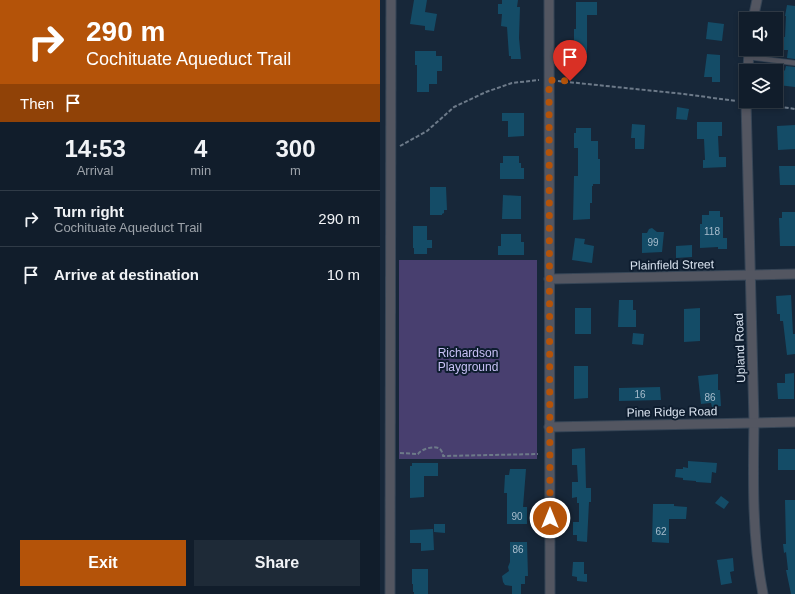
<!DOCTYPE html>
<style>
:root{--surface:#111d2b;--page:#1e2a37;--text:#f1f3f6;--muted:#9ca2a9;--line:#303b47;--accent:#b45309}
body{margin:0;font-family:Helvetica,sans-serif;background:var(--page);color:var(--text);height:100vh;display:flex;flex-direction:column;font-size:15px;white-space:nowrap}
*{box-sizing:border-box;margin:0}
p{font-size:13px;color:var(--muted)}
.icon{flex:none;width:22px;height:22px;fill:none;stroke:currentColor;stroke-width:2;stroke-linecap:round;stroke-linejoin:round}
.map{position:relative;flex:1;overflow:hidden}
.drawer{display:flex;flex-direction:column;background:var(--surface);width:380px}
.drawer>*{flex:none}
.hud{background:#b45309;color:#fff;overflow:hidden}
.tools{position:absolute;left:359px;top:12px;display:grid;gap:8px}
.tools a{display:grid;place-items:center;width:44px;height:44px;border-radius:0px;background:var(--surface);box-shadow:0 2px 6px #0003,0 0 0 1px var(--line);font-size:20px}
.pin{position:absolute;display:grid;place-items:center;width:34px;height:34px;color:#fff;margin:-41px -17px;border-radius:50% 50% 50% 0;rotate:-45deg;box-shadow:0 0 4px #0007}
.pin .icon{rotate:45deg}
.me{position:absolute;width:44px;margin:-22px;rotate:0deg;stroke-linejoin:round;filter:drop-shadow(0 0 3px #0008)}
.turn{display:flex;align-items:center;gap:14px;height:84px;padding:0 20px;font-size:18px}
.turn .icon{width:52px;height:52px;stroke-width:2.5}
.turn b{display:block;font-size:28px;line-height:34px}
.then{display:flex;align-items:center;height:38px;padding:0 20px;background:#0003;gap:8px;font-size:15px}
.eta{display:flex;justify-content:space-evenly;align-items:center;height:68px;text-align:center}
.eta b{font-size:24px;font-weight:700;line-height:28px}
.primary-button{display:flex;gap:8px;margin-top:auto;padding:8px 20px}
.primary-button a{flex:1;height:46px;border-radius:0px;background:var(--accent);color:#fff;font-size:16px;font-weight:700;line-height:46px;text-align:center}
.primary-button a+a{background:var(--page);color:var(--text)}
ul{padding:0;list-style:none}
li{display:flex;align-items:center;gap:12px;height:56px;padding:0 20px;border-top:1px solid var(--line)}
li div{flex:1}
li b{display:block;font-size:15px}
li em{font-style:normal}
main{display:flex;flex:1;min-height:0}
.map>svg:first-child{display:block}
.green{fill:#483f6f}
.building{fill:#144c67}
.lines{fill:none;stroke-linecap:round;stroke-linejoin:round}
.lane-casing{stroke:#364556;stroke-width:6}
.street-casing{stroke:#364556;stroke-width:11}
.path{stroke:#6d7a89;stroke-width:2;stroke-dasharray:4 2;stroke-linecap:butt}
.lane{stroke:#535661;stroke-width:4.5}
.street{stroke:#535661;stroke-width:9}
.route{stroke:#b45309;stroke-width:7;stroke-dasharray:0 12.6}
.labels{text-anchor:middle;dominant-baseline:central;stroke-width:4;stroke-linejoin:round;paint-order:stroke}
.number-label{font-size:10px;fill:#a8bdcd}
.street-label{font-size:12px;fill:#d9e3ef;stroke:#0e1d2f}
.park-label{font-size:12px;fill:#c8c1f5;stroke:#0e1d2f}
</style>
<main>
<section class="drawer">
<div class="hud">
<div class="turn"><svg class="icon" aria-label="right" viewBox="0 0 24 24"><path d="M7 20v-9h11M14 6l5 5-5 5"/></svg><div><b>290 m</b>Cochituate Aqueduct Trail</div></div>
<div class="then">Then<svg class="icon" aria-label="arrive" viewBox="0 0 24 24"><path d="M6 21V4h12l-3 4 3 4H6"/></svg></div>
</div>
<div class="eta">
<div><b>14:53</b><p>Arrival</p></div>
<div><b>4</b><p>min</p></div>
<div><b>300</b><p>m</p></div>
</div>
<ul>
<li><svg class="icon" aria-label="right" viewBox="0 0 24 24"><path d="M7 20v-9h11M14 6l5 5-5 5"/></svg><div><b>Turn right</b><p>Cochituate Aqueduct Trail</p></div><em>290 m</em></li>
<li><svg class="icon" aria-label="arrive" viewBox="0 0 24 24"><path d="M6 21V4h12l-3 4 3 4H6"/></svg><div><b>Arrive at destination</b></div><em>10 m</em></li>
</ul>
<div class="primary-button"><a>Exit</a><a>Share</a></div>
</section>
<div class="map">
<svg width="415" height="594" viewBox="0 0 415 594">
<rect width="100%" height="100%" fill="#172739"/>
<rect class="green" x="19" y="260" width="138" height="199"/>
<g class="building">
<polygon points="34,0 47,0 45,12 57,14 54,31 45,30 45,26 30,24"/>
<polygon points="122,0 138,0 137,7 140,7 139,38 141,59 131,59 131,56 129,56 127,27 121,26 122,14 118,14 118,4 122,4"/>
<polygon points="196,2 217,2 217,15 207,15 207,53 196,53 196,45 194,46 194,29 196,29"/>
<polygon points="407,5 415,6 415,59 407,58 408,50 401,50 402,37 405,37 406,16 405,16"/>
<polygon points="328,22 344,24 342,41 326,39"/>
<polygon points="35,51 56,51 56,56 62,56 62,71 57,71 57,84 49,84 49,92 37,92 37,65 35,65"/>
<polygon points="327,54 340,55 340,82 332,82 332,77 324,77"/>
<polygon points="406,66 415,67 415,87 398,85 399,76 405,70"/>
<polygon points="297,107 309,109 307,120 296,119"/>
<polygon points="122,113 144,113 144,136 128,137 128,121 122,121"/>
<polygon points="317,122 342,122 342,136 338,136 339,157 346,157 346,167 323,168 323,160 325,160 324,139 317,139"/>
<polygon points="252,124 265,125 264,149 255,149 255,138 251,138"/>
<polygon points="415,125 415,149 398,150 397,126"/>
<polygon points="196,128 211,128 211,141 218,141 218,159 220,159 220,184 213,184 213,186 212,186 212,203 210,203 210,219 193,220 194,176 198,176 198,148 194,148 194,133 196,133"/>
<polygon points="123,156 139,156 139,163 141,163 141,168 144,168 144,179 120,179 120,163 123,163"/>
<polygon points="399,166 415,166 415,185 400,185"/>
<polygon points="50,187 66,187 67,210 64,210 64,213 62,214 62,215 50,215"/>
<polygon points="123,195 141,196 141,219 122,219"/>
<polygon points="329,211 340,211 340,217 343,217 343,238 347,238 347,249 338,249 338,247 320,248 320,224 322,224 322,215 329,215"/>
<polygon points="402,212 415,212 415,246 400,246 399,218 402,218"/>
<polygon points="33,226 47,226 47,240 52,240 52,248 47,248 47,254 34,254 34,248 33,248"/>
<polygon points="272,228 277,232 284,232 282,252 262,253 262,233 267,233 269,229"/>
<polygon points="121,234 141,234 141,242 144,242 144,255 118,255 118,246 121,246"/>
<polygon points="195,238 205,239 204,244 214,246 212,263 192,260"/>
<polygon points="312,245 312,257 296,258 296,246"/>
<polygon points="411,295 413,334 415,334 415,354 407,355 403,321 400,321 400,314 397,314 396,296"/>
<polygon points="239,300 253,300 253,310 256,310 256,327 238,327"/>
<rect x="195" y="308" width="16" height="26"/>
<polygon points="320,308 320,341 304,342 304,309"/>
<polygon points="253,333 264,334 263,345 252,344"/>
<polygon points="194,366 208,366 208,398 194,399"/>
<polygon points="414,373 414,399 398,399 397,383 405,383 405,374"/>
<polygon points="338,374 338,390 340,390 341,406 332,407 331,403 321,404 318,376"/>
<polygon points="280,387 281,400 239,401 239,388"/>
<polygon points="205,448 206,488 211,488 211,502 209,502 207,542 197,541 197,535 193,535 193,522 199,522 199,503 197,503 197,497 192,498 192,482 198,482 197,465 192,465 192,449"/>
<rect x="398" y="449" width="17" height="21"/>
<polygon points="308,461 337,463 336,473 332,472 331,483 316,482 316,481 303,480 303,478 295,477 296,469 303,469 303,467 308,468"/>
<polygon points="32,463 58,463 58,476 44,476 44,497 30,498 30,466 32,466"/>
<polygon points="130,469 146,469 143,507 147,507 147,524 127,524 127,493 124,493 125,475 129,475"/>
<polygon points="341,496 349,502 344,509 335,503"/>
<polygon points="405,500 415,500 415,594 411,594 406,570 408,570 406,552 404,553 403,544 406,544"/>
<polygon points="273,504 294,504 294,506 307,507 306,519 289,519 289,543 272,542"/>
<polygon points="54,524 65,524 65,533 54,532"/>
<polygon points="53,529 54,550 41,551 41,543 30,543 30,530"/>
<polygon points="130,542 147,542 148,576 145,576 145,584 141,584 141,594 132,594 132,586 125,585 123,582 122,576 129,571 128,567 130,562"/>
<polygon points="353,558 354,571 350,572 352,583 341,585 337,560"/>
<polygon points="193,562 204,562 204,574 207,574 207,582 197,581 197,577 192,576"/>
<polygon points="32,569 48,569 48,594 34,594 34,592 33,592 33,584 32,584"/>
</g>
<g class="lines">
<defs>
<polyline id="lane" points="368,57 415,63"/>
<g id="street">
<polyline points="169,0 170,594"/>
<polyline points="373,19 377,0"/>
<polyline points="368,71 369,49"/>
<path d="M366,101L374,422C373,479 372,538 383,594"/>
<polyline points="169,279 415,274"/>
<polyline points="169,427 415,422"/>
<polyline points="10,594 11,0"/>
</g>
</defs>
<use href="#lane" class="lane-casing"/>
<use href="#street" class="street-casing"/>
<g class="path">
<polyline points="178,81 304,94 356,101"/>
<polyline points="375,103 415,109"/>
<polyline points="20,146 47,131 74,107 106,92 132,83 159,80"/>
<path d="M20,453L38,454C41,449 55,445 60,449C62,451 63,454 63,456L158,454"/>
</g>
<use href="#lane" class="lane"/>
<use href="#street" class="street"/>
</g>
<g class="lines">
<polyline class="route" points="170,518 169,80 190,81"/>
</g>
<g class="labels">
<g class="number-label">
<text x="332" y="231">118</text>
<text x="273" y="242">99</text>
<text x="260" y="394">16</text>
<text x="330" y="397">86</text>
<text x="137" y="516">90</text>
<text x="281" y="531">62</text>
<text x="138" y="549">86</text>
</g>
<g class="street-label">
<text transform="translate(292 265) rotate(-1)">Plainfield Street</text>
<text transform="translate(360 348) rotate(-92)">Upland Road</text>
<text transform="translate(292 412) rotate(-1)">Pine Ridge Road</text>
</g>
<g class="park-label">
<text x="88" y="353">Richardson<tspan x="88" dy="14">Playground</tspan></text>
</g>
</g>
</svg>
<div class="tools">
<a><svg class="icon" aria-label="sound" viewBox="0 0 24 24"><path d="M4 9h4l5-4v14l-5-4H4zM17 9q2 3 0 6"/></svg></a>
<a><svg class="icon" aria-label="layers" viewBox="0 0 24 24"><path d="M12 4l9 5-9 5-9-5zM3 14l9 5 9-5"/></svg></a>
</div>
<div class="pin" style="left:190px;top:81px;background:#d93025"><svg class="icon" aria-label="arrive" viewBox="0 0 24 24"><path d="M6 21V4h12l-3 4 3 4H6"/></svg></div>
<svg class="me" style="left:170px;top:518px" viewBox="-20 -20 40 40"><circle r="17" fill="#b45309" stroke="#fff" stroke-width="3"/><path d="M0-11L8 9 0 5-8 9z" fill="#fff"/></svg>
</div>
</main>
